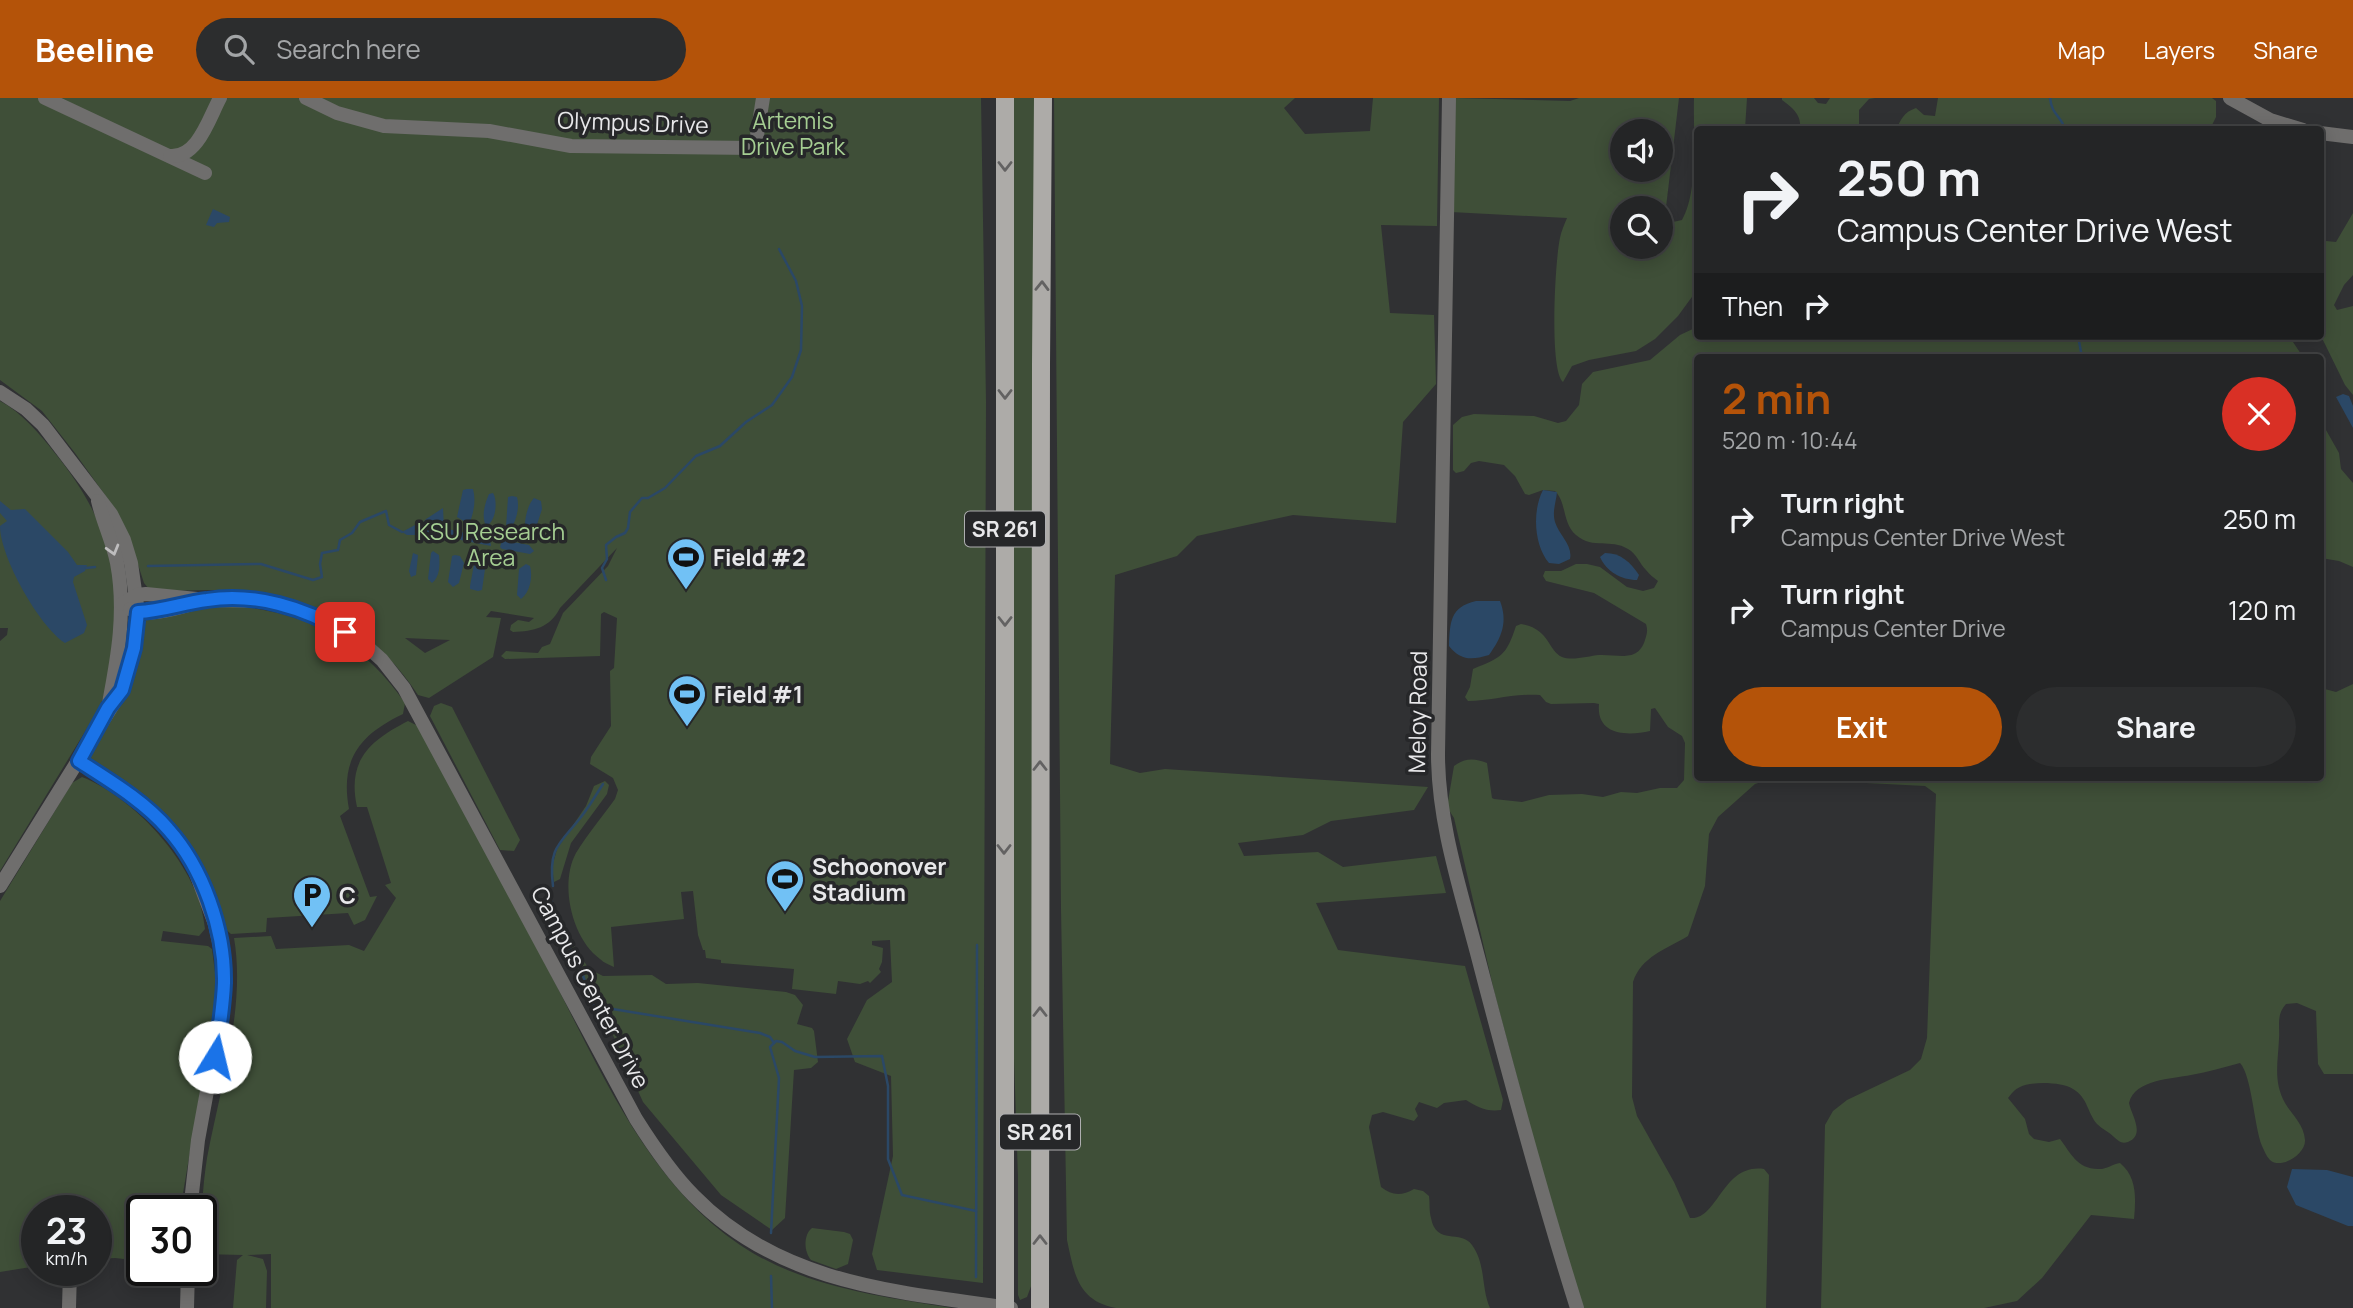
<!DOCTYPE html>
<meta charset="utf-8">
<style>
:root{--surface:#242526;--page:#2c2d2e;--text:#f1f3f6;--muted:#a3a5a7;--line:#414243;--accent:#b45309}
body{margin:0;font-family:Manrope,sans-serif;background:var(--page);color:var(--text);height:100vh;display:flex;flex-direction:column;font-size:26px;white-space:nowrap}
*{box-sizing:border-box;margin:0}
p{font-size:23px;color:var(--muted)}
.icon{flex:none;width:38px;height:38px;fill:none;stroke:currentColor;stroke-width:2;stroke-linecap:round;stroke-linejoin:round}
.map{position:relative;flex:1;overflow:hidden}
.details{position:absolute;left:1694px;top:256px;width:630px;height:427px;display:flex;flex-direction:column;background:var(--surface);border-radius:7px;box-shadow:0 4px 18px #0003,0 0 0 2px var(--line)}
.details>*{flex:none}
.guide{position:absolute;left:1694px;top:28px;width:630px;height:214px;border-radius:7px;box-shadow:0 4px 18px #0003,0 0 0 2px var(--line);background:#242526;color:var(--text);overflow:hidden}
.buttons{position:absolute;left:1610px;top:21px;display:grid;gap:14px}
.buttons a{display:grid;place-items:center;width:63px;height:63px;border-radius:50%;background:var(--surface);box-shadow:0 4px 18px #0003,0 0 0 2px var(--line);font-size:35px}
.speed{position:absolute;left:21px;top:1097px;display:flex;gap:14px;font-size:35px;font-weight:700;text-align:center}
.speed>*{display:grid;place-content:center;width:91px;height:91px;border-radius:50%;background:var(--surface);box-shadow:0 4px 18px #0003,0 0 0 2px var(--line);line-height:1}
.speed small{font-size:18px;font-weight:400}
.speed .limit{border:4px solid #111;border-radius:10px;background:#fff;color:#111}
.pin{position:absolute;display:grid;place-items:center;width:60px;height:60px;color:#fff;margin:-30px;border-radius:14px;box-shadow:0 4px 10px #0006}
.me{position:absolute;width:77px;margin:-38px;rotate:9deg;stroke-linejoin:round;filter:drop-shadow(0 0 5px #0008)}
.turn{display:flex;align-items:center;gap:24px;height:147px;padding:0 28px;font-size:32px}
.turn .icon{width:91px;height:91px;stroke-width:2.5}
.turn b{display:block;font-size:49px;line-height:60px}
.then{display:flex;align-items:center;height:66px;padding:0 28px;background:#0003;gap:14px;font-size:26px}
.round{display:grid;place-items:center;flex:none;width:74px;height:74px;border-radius:37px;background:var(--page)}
.headline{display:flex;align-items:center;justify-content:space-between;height:119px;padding:0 28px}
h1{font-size:42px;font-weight:700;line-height:52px;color:var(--accent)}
.button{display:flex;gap:14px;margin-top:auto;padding:14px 28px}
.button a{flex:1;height:80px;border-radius:42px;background:var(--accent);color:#fff;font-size:28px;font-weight:700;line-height:80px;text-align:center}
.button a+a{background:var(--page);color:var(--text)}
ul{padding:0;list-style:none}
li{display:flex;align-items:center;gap:21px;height:91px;padding:0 28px}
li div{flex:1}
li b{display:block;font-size:26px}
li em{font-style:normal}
header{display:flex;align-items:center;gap:42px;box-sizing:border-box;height:98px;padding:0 35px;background:var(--accent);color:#fff}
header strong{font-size:33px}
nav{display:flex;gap:38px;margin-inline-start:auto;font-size:24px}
.search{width:490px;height:63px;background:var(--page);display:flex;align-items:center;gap:18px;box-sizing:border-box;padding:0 24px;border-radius:38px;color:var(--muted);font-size:26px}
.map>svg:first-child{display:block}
.green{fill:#3f4f38;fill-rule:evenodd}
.water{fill:#2b4866}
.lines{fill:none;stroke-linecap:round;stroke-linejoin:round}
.stream{stroke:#2b4866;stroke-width:2.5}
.minor{stroke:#6f6e6d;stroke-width:14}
.major{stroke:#adaba8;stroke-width:18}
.oneway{stroke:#636262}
.oneway2{stroke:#bebdbe}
.route-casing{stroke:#114b97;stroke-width:18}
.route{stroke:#1a73e8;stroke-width:12}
.labels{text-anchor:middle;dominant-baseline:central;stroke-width:7;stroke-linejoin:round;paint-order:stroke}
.shield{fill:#262729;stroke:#aeaeb0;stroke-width:2}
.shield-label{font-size:21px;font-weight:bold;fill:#e8e8ea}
.park-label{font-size:23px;fill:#a5ce92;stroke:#262729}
.street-label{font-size:23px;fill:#e8e8ea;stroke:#262729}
.poi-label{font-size:23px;font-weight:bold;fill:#e8e8ea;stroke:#262729;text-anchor:start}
</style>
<header>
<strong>Beeline</strong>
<div class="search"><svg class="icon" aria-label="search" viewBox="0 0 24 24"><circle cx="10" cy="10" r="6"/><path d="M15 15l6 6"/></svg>Search here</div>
<nav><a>Map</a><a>Layers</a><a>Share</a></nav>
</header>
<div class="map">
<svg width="2353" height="1210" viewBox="0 0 2353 1210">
<rect width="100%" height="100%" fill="#303133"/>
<g class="green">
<path d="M0,0H981L986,304L983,1185L877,1172L872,1156L893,1058L891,978L855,964L847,941L867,902L892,884L890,842L872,843V847L883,850L882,864L879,871L881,874L870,885L868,883L860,886L838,883L836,896L792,891L794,871L721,865V862L706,860L705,852H703L698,837L693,793L681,794L684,821L611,829L614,869C610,867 604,865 600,861C572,841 559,786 576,755C587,737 602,719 615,701L618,692L613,680L590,666L591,659L611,628L610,573L614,570L617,520L604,514L601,516L600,558L505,561L501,558L506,553L538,555L542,549L550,546L563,515L608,468L617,450L560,510C550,530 534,533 513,534L510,532L511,527L518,522L529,524L534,520L491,513L486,519L501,520L493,559L429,600L418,597C382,541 326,504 260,495C227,490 192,493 158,493L149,491L144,485L131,445L115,411L75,355L42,313L0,282ZM405,540L450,542L425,555Z"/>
<polygon points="1014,0 1036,0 1033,1183 1027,1199 1020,1202 1018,1197 1018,1079 1014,961"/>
<path d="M1054,0H1295L1284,10L1305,36L1370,33L1373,0H1439L1437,128L1381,127L1390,215L1434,217L1436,286L1403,324L1396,425L1293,417L1197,438L1177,458L1115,477L1110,666L1140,675L1165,671L1428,689L1414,712L1331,723L1303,737L1238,745L1244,758L1318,754L1343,769L1436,758L1446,795L1316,805L1338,852L1465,868L1503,1002L1501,1012C1486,1014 1478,1009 1466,1002L1444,1005L1437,1010L1419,1004L1415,1011L1418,1018L1414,1023L1383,1014L1372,1017L1369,1029L1381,1089C1392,1098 1402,1098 1414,1091L1423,1093L1429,1098C1430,1105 1429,1113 1431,1120C1436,1148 1461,1131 1472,1147C1486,1166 1481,1190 1490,1210H1116C1077,1203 1074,1174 1067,1142L1061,811Z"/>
<path d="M1455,0L1570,3L1579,0H1679L1664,126L1682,122C1699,92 1693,35 1694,0H1747L1745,31L1698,32L1697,192L1678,218L1655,241L1636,253L1589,262L1572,268L1563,284C1549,272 1555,162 1560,140C1561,134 1564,127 1567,120L1451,114ZM1622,33H1661V72H1622ZM1622,110H1661V149H1622Z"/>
<path d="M1782,0H1814L1818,5L1826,6L1830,0H1875L1869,1L1859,12V31L1800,32C1802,17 1793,10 1782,2Z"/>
<path d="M1938,0H2212L2216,3V19L2210,31L1896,32C1901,21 1904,14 1916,10L1924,17L1935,18Z"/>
<polygon points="2353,62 2353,177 2344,187 2334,207 2337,212 2353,208 2353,297 2345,287 2321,238 2321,138 2326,143 2336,144 2353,115"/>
<path d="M1697,229L1698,238H2295L2293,244L2303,259H1698V679H2320L2321,590L2336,594L2353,586V976H2324L2318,966L2316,913L2297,905L2286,906C2276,917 2280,927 2279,941C2278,964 2273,983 2285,1005C2292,1017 2304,1026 2305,1042C2306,1056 2281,1072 2270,1062C2266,1058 2264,1052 2262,1048C2254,1028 2252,978 2240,965C2224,969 2208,974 2191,977C2172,981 2135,981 2129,1005C2131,1016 2146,1037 2128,1044C2121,1046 2119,1043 2114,1039C2109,1034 2102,1031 2097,1026C2087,1014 2088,1000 2073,991C2062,984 2032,983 2020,989C2015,991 2011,996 2008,1000L2025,1021L2029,1036L2034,1041L2049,1044L2060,1041C2070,1054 2077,1071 2098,1071C2105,1072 2113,1066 2120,1065C2137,1079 2136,1100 2134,1121L2091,1117L2042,1180L2017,1203L1984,1210H1821L1825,1027L1833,1013L1847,1002L1910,972L1921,961L1927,940L1936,696L1925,688L1807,682H1768L1755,686L1718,719L1709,736L1705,788L1688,838C1666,851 1641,859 1633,884L1632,999L1637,1018L1674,1084L1690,1120C1718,1123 1722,1065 1764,1071L1769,1077L1766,1210H1583L1564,1156L1495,897L1454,720L1447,709L1454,668C1465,660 1474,660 1487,665L1492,700L1494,701L1522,704L1549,697L1582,696L1603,699L1621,694L1637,695L1660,690H1677L1684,682L1685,645L1682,638L1668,629L1655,610L1651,611L1650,633C1628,638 1596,638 1599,606L1594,605L1551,606L1546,604L1540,597C1514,595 1492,603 1468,603L1465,599L1470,589L1473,571C1502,559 1506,558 1516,528L1521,526C1550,531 1548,553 1562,559C1572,563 1589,558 1599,557C1618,556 1638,565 1645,542C1647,535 1648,533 1646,526L1594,495L1546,483L1543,478L1545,473H1561L1576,466H1587L1600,469L1627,489L1643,493L1654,490L1658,483C1654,480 1649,476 1646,472C1639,465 1637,456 1628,451C1610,440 1594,452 1576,437C1562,425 1567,405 1555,393L1543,392L1529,397L1525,396L1515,378L1504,367L1479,363L1471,365L1464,373L1456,375L1453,372V327L1462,319L1474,316L1534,318L1558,325L1566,323L1579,307L1582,286L1593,274L1650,262L1680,237Z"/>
<polygon points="2321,289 2322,317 2326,332 2339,355 2341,371 2353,385 2353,469 2339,463 2321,460"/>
<path d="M0,303C22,315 39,335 54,354C104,415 124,473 113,552C110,572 107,590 100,609L0,773V543L7,537L8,530H0Z"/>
<path d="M237,508C311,516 363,544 405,605L403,616C359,637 340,662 349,711L340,718L370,799L377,798L365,822L354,827L348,815L267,820L266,834L231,836L224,830L207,782L184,745L93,667L90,661L91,654L146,521C177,511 206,509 237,508Z"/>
<polygon points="441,605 452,609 520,742 514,753 500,752 430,618 434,608"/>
<path d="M408,623L418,628C461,709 505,790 548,871C599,969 646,1083 740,1147C803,1189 879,1198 952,1210H271V1156L247,1157L263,1161L267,1173L266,1210H233L237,1162L243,1157L201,1156C201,1123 202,1092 207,1060C220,991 246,909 234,840L271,838L276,851L349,847L364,853L396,800L385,787L391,785L367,709H357C347,663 369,643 408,623Z"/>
<path d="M82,679C136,700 201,771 205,831L199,838L163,833L161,843L208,848L212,851L216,882L215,906L180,1113H142V1163L115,1160L96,1161V1113H37V1168L0,1174V803L72,685Z"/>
<polygon points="605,683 609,687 607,696 571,745 560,781 554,784 552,769 557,751 586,708 594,688"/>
<polygon points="551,820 562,829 589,871 603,878 652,877 666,886 698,885 786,894 795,897 803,907 797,926 812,930 814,933 818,964 811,970 794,972 785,1120 772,1132 721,1097 643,1004 599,906 577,871"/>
<path d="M812,1130L844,1134L850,1136L853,1142L848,1166L836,1171L811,1162C804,1154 803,1137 812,1130Z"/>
</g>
<g class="water">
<polygon points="213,111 230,119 229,124 217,125 214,129 206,127"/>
<polygon points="2343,296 2349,298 2353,308 2353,330 2336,299"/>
<path d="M467,391H473C476,402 474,413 470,424L467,425L457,419L463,392Z"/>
<path d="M1543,392L1557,394C1556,405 1552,413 1555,424C1559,437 1573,447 1570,461L1559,466L1549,465C1534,447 1532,413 1543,392Z"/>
<path d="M493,395C498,403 496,424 486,428C481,418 485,405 489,396Z"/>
<path d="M512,398L517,399C520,409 516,425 509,433L506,429L508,399Z"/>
<path d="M534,400L541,403L542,411L535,433L527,437C522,428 527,407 534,400Z"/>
<path d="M0,403L11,412L25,411L68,454L77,467H87L85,473L74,479L73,484L87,527L84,535L65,545C39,528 0,459 0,428L7,423L0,415Z"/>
<polygon points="443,410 444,430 486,440 490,442 491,448 436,437 407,437 402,434 417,426 420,429 426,421"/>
<polygon points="502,442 529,447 534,453 530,456 502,451 500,449"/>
<path d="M433,453L439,457C440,466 440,479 432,485L428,481L431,455Z"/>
<polygon points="413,455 418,457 416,477 411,479 409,473"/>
<path d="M1605,455C1621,455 1630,464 1639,477L1637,482C1621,482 1606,473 1600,459Z"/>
<polygon points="455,457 460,458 464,465 459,485 453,489 448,484 452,458"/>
<polygon points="478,460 484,460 486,464 482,492 478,493 470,491 470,488 475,461"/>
<path d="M526,466L530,468C533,479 530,494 521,501L517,497L519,471Z"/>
<path d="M1476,503H1500C1508,524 1502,539 1489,557C1472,562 1461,563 1449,548C1450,524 1450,509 1476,503Z"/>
<polygon points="2292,1071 2327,1072 2353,1079 2353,1128 2348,1128 2296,1107 2287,1089"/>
</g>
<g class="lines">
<g class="stream">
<path d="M2050,0C2052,18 2062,18 2065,32"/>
<polyline points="2078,238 2082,259"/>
<polyline points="148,468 261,466 313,482 322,479 320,466 322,455 338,452 340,442 352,435 360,424 386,413 389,427 402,434"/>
<polyline points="86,470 95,469"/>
<polyline points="606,482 602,470 607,461 606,447 616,439 625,435 628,430 630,414 642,400 648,400 665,390 696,358 720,348 746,324 772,307 792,279 801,252 802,208 796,183 779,151"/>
<path d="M553,788C548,749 560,746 581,719C589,709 596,697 603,686"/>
<polyline points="552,804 550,813 580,869 594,908 760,935 770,939 774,945"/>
<polyline points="771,1135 779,980 770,949 776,943 782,944 795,953 815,959 882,958 888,988 888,1061 902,1097 976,1113"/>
<polyline points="771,1178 772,1210"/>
<polyline points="976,1179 977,847"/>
</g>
<g class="minor">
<polyline points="45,0 205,75"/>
<polyline points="306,0 337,15 384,28 489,33 571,48 755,50 763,0"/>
<path d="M1449,0L1438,656C1438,724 1460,790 1477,855C1508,974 1540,1093 1577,1210"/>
<polyline points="2230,0 2270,22 2303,32"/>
<polyline points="2320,35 2353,39"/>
<path d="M170,58C198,60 209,20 220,0"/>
<polyline points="0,294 26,311 43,327 111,416 124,442 131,465 138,514 134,550 122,592 0,788"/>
<path d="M98,403C103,424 113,444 117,465C126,513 118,558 109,605"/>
<path d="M122,506L137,497L146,496L207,502L264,503L299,512L328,524L363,545L382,562L404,590L636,1021C653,1048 671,1075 694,1098C780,1186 896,1194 1011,1210"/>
<path d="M130,511C150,520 180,509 199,504"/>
<polyline points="79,663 132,698 168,730 182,747 194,770 215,826 222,858 223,906 198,1042 190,1113"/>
<polyline points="69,1210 70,1172"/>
<polyline points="187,1210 188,1172"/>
</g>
<g class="major">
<polyline points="1005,1210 1005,0"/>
<polyline points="1040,1210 1041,266 1043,0"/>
</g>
</g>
<defs><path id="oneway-chevron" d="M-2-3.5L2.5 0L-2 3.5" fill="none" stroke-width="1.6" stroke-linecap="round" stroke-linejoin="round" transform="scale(1.75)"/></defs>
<g class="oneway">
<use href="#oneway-chevron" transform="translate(1005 68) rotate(90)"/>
<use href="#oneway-chevron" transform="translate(1042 188) rotate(-89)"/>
<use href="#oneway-chevron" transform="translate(1005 296) rotate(90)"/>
<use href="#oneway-chevron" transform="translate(1005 523) rotate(90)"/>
<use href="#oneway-chevron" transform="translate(1040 668) rotate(-90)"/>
<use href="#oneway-chevron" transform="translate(1004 751) rotate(90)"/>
<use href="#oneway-chevron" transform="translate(1040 914) rotate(-90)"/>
<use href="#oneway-chevron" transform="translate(1040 1142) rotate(-90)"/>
</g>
<use class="oneway2" href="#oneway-chevron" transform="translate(113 452) rotate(74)"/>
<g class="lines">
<defs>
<path id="route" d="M215,959C219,934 223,910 224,885C225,832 203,770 168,731C144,703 110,683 79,663L108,610L122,592L134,550L138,514C162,513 183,505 207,502C254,494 305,510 345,534"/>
</defs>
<use href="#route" class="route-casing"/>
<use href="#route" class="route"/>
</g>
<defs>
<symbol id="stadium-pin" viewBox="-11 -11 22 30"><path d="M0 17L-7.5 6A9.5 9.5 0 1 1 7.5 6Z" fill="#71c1f5" stroke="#262729"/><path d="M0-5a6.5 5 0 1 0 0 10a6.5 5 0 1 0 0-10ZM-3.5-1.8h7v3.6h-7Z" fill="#111"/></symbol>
<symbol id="parking-pin" viewBox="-11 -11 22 30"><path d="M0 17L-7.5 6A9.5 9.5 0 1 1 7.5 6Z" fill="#71c1f5" stroke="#262729"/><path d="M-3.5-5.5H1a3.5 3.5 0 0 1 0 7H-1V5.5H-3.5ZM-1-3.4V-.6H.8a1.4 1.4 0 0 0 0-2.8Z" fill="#111"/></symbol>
</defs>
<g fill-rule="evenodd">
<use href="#stadium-pin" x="664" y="437" width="44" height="60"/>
<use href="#stadium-pin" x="665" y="574" width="44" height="60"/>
<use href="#stadium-pin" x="763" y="759" width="44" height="60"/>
<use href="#parking-pin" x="290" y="775" width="44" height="60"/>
</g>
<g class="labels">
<g class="shield">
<rect x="965" y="413.5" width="80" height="35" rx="5"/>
<rect x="1000" y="1016.5" width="80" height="35" rx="5"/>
</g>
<g class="shield-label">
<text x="1005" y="431">SR 261</text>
<text x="1040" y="1034">SR 261</text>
</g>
<g class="park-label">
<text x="793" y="22">Artemis<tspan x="793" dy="26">Drive Park</tspan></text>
<text x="491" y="433">KSU Research<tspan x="491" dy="26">Area</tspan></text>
</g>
<g class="street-label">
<text transform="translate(633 24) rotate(2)">Olympus Drive</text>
<text transform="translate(1417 614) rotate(-89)">Meloy Road</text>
<text transform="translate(591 889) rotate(62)">Campus Center Drive</text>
</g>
<g class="poi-label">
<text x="713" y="459">Field #2</text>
<text x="714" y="596">Field #1</text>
<text x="812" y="768">Schoonover<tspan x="812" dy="26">Stadium</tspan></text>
<text x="339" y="797">C</text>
</g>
</g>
</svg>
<div class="buttons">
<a><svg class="icon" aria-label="sound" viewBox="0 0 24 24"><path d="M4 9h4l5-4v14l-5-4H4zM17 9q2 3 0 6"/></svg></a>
<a><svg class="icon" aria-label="search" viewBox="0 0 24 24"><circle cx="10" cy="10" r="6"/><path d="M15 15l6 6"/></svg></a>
</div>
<div class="speed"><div>23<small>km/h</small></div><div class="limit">30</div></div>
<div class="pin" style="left:345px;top:534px;background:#d93025"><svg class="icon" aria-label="arrive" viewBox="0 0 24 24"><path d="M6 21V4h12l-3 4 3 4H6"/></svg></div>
<svg class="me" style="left:215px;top:959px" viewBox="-20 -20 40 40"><circle r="19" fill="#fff"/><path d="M0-13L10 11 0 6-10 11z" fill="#1a73e8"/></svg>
<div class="guide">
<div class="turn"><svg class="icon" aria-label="right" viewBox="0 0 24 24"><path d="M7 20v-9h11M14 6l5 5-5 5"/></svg><div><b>250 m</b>Campus Center Drive West</div></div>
<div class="then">Then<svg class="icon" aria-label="right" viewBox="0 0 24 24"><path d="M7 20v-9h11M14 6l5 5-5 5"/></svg></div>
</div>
<section class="details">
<div class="headline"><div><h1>2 min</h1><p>520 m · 10:44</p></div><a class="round" style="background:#d93025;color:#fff"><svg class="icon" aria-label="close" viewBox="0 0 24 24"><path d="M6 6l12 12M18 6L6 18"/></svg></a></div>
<ul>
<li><svg class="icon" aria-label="right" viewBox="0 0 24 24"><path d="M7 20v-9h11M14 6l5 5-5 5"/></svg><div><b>Turn right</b><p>Campus Center Drive West</p></div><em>250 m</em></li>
<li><svg class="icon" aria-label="right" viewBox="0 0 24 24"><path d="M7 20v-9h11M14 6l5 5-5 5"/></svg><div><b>Turn right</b><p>Campus Center Drive</p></div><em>120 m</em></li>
</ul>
<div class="button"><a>Exit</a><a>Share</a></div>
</section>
</div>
